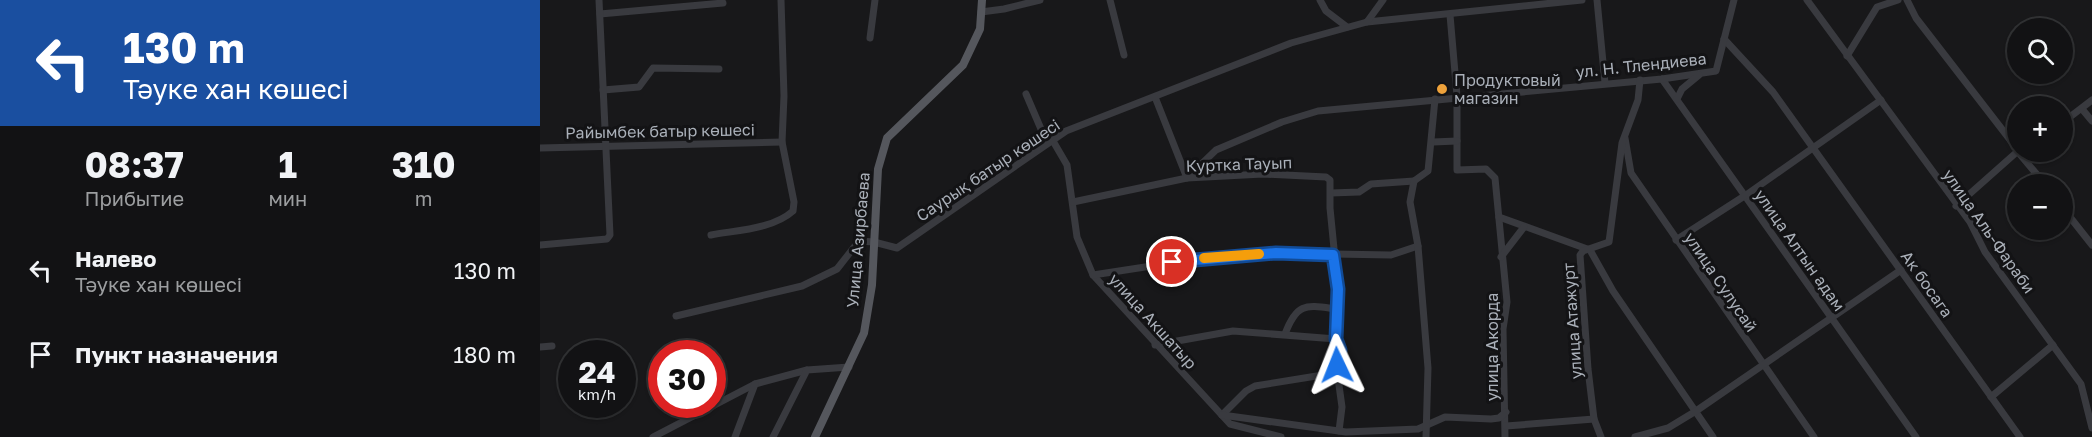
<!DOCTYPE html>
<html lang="ru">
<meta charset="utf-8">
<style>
:root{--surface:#121214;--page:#1b1b1d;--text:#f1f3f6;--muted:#9c9ea0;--line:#313234}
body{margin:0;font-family:"Golos Text",sans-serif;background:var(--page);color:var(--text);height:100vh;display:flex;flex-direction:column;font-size:22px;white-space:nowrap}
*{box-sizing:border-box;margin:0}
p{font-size:20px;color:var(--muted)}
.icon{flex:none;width:33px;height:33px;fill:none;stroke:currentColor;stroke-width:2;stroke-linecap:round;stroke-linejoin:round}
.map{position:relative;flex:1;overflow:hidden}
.drawer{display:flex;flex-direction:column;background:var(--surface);width:540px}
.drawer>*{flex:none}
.guide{background:#1a4fa0;color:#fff;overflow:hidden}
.controls{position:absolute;left:1467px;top:18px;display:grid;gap:12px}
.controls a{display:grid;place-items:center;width:66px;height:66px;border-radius:50%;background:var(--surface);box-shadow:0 2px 4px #0004,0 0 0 2px var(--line);font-size:30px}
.speed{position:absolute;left:18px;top:340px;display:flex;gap:12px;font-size:30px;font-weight:700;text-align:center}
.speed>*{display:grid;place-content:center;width:78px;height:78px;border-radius:50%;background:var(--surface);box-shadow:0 2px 4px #0004,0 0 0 2px var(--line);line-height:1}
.speed small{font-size:15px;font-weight:400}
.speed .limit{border:9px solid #d22;background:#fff;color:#111}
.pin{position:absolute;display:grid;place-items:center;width:51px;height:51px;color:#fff;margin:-26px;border:3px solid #fff;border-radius:50%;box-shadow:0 2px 6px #0007}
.me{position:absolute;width:66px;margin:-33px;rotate:358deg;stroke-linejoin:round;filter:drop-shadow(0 0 4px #0008)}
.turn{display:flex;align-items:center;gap:21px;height:126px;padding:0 24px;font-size:27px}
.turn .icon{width:78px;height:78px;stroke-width:2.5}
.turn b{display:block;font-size:42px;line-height:51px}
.eta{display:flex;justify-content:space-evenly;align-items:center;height:102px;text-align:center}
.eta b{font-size:36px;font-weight:700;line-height:42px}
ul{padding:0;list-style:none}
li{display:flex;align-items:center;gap:18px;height:84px;padding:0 24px}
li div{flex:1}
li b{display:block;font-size:22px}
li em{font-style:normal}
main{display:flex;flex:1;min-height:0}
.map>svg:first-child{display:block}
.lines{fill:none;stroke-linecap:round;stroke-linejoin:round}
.minor{stroke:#393a3f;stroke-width:7}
.major{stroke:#55575d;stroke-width:8}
.route-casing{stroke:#114b97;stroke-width:15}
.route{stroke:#1a73e8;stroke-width:10}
.slow{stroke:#f59e0b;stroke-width:10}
.poi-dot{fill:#eea23b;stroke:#131315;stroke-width:2}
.labels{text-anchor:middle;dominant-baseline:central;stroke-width:6;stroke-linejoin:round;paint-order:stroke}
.street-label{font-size:16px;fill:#aab0b9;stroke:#131315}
.poi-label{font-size:16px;fill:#aab0b9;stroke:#131315;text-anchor:start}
</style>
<main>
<section class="drawer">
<div class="guide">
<div class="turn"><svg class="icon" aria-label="left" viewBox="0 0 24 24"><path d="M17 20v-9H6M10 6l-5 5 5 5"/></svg><div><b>130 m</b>Тәуке хан көшесі</div></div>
</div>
<div class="eta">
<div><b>08:37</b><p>Прибытие</p></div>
<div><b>1</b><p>мин</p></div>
<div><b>310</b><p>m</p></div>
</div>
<ul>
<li><svg class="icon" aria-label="left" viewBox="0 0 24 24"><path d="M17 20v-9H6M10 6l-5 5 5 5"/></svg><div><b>Налево</b><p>Тәуке хан көшесі</p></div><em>130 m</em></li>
<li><svg class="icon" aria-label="arrive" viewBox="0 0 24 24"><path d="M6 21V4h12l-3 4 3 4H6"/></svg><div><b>Пункт назначения</b></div><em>180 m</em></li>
</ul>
</section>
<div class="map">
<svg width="1552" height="437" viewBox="0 0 1552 437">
<rect width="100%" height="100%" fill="#18181a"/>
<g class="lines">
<g class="minor">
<polyline points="570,0 584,55"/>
<polyline points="780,0 786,11 807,27"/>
<polyline points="1057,0 1065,83"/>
<polyline points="1267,0 1430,222 1445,252 1541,384 1552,428"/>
<polyline points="1367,0 1376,18 1478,150"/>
<polyline points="441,12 464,9 500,0"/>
<polyline points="60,14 183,3"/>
<polyline points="910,15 917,96 917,170 946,169 955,178 967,302 963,329 965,437"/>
<polyline points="827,22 1042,0"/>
<polyline points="330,38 335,0"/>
<polyline points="1184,39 1233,92 1480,437"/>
<polyline points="1307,56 1337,7 1358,0"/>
<polyline points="1122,79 1376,437"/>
<polyline points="63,90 99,87 113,68 179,69"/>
<polyline points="486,94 504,136 513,141 527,165 537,237 553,275 690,424 741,437"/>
<polyline points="615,97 647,178 676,150 742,122 778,111 1122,79 1176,71 1194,0"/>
<polyline points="1137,99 1142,89 1159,75"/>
<polyline points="1542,109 1552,121"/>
<polyline points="1522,123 1552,100"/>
<polyline points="1085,138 1091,173 1274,437"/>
<polyline points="893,142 917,141"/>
<polyline points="0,148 242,142"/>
<polyline points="1478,152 1505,184"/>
<polyline points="791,193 819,192 831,184 874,181"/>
<polyline points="533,202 647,178 723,174 786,177 790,180 790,208 798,289 796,339 800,350 797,365 789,374 715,386 706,391 682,415"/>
<polyline points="1416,206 1478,151"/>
<polyline points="1522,207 1552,245"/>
<polyline points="959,217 1050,250 1073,291 1173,437"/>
<path d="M171,235C198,230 233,229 253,211L254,202L242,142L244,96L241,0"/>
<polyline points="1136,240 1206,195 1341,100"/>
<polyline points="0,245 67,239 70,235 59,0"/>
<polyline points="961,257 984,227"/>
<polyline points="553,275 670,257 736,253 851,255 878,246"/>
<polyline points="136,316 262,286 297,269 319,241 334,242 357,248 526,131 751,43 827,22 843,0"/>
<path d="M745,334C757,302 766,305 796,309"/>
<polyline points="615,345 693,331 796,339"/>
<polyline points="0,347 12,346"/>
<polyline points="789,374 798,378 802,407 799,431"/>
<polyline points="1451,397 1513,345"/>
<polyline points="682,415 806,432 878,429 905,417 951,419 959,418 966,412"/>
<polyline points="966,426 1054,419"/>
<polyline points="113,437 215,384 267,370"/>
<polyline points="195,437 215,384"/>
<polyline points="233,437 267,370 309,367"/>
<polyline points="886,437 888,368 878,246 870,202 874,181 888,171 895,99"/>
<polyline points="1061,437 1054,419 1048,369 1040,255 1043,251 1069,242 1082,143 1098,100 1100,80"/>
<polyline points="1095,437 1128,428 1156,411 1361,270"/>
</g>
<polyline class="major" points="275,437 324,333 332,285 338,169 347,138 423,65 440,29 442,0"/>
</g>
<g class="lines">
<defs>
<polyline id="route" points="632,262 736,253 793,255 798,289 796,339 800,350 797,365"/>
</defs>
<use href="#route" class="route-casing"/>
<use href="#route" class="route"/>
<polyline class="slow" points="664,258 719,254"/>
</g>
<circle class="poi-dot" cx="902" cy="89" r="6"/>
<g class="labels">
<g class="street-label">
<text transform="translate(1101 65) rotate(-6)">ул. Н. Тлендиева</text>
<text transform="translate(120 131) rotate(-1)">Райымбек батыр көшесі</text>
<text transform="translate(699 164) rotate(-2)">Куртка Тауып</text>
<text transform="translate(448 170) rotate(-34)">Саурық батыр көшесі</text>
<text transform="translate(1449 231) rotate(55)">улица Аль-Фараби</text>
<text transform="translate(318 240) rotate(-85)">Улица Азирбаева</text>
<text transform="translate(1260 250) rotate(55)">улица Алтын адам</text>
<text transform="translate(1181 282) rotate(56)">улица Сулусай</text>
<text transform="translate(1387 284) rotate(55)">Ак босага</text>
<text transform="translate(613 321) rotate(48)">улица Акшатыр</text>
<text transform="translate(1032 321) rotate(-94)">улица Атажурт</text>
<text transform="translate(952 347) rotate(-90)">улица Акорда</text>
</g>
<g class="poi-label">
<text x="914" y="80">Продуктовый<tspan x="914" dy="18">магазин</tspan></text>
</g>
</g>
</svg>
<div class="controls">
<a><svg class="icon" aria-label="search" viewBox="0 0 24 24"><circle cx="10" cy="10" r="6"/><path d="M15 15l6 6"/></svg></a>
<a>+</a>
<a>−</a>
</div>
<div class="speed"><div>24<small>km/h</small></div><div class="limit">30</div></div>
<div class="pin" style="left:632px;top:262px;background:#d93025"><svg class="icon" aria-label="arrive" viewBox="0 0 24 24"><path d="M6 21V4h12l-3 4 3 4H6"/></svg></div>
<svg class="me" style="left:797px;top:365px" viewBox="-20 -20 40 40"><path d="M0-17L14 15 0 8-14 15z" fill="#1a73e8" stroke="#fff" stroke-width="4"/></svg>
</div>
</main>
